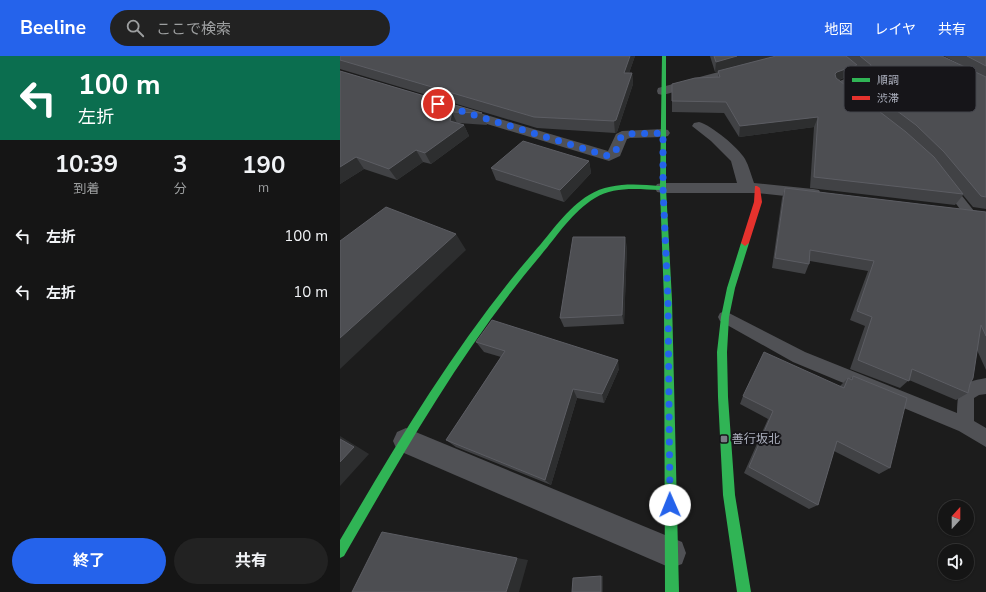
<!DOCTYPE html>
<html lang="ja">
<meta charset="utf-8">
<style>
:root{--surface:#151515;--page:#222;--text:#f1f3f6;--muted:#9d9fa0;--line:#343434;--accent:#2563eb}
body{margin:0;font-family:"Nunito Sans","Noto Sans JP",sans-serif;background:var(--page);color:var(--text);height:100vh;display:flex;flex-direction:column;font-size:15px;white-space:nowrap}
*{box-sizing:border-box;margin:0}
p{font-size:13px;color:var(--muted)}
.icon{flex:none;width:22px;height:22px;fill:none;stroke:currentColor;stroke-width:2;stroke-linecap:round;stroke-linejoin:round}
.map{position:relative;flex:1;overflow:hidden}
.details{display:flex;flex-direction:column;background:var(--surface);width:340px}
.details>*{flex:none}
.guide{background:#0b6e4f;color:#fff;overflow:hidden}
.needle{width:26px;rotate:21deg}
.tools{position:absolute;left:598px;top:444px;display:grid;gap:8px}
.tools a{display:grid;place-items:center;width:36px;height:36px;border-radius:50%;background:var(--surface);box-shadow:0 1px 3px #0004,0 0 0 1px var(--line);font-size:20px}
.pin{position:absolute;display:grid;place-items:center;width:34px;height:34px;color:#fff;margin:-17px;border:2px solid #fff;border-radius:50%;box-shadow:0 1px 4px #0007}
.me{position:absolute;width:44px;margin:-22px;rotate:359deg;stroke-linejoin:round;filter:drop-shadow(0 0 3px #0008)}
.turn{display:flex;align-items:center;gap:14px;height:84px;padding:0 12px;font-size:18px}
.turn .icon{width:52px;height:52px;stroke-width:2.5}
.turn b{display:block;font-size:28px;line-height:34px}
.eta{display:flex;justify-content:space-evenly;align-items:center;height:68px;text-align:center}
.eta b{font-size:24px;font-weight:700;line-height:28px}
.button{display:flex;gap:8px;margin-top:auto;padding:8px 12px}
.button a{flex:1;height:46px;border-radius:24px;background:var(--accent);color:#fff;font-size:16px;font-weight:700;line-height:46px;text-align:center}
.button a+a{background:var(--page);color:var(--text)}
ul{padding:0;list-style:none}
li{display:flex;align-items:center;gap:12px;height:56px;padding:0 12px}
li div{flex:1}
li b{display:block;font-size:15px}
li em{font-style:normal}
header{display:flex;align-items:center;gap:24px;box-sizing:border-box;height:56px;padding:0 20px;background:var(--accent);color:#fff}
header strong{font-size:19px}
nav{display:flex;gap:22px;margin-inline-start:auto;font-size:14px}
.search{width:280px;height:36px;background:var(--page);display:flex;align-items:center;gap:10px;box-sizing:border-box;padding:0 14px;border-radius:22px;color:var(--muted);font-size:15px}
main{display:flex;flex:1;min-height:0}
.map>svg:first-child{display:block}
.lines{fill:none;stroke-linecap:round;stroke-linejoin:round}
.lane{fill:#505155;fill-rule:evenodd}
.street{fill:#505155;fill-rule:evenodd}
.fast{fill:#30b455;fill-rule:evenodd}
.jam{fill:#e5322d;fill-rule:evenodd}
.wall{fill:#414245;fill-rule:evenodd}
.shaded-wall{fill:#2d2e2f}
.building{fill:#4d4e52;stroke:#5c5d63}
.route{stroke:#2563eb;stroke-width:7;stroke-dasharray:0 12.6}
.poi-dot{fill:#7a7c85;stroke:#161519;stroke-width:1.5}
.labels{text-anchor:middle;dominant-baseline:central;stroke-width:4;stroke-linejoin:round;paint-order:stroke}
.near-poi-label{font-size:12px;fill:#acb0be;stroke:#161519;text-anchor:start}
.key{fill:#161519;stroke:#43444b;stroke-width:1}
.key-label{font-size:11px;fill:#acb0be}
</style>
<header>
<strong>Beeline</strong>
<div class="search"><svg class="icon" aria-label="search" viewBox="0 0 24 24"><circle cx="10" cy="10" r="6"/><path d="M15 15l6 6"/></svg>ここで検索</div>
<nav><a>地図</a><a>レイヤ</a><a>共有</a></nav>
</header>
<main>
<section class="details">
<div class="guide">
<div class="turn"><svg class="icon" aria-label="left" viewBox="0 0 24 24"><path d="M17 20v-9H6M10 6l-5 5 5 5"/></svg><div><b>100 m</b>左折</div></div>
</div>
<div class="eta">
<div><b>10:39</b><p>到着</p></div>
<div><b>3</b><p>分</p></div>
<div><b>190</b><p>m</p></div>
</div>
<ul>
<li><svg class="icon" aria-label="left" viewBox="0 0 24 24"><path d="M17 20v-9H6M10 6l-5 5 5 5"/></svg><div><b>左折</b></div><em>100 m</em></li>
<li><svg class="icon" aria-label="left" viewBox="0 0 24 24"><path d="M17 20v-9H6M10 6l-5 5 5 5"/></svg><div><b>左折</b></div><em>10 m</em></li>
</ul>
<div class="button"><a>終了</a><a>共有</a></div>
</section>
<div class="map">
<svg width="646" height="536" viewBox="0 0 646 536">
<rect width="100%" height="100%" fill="#1c1c1c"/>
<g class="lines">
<g class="lane">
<polygon points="493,0 502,0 526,20 503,30 513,38 512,40 506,40 493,29 494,27 516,19"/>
<polygon points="607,124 611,126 634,155 636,158 634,161 626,161 601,128 603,126"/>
<path d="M385,255L465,296L617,357C618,331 619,327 646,322V338L639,339L634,342V365L646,372V391L619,375L453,306L380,265L378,261L380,257Z"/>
</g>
<g class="street">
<polygon points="439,0 458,0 456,2 323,39 318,38 317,35 318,32"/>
<polygon points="116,50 268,95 276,78 282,75 323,73 328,74 330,77 328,80 323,81 290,82 287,83 280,100 269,105 111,57 109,54 111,51"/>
<path d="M359,66C371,69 399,92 405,103C409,110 411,119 414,127L473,133L479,134L481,138L479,142L473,143L417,137H323L317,136L315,132L317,128L323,127H397L391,105L371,85L352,70L354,67Z"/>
<polygon points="66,372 342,486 346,497 342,508 331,512 57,394 53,385 57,376"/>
</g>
<g class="fast">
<path d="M322,0H326V132L332,244L339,536H325L324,244L320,134C298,133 274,130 255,142C233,155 217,180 201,199C123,291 64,396 4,500L0,502V484C59,384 118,284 194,196C211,177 227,152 249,139C270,126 296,128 320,130Z"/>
<polygon points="405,184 409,187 395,232 389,261 387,296 388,341 395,439 411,536 397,536 383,439 378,341 377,296 381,261 387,232 401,187"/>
</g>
<polygon class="jam" points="415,130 417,130 420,132 422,146 409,187 405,190 401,187 414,146"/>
</g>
<g class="wall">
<polygon points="0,0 295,0 289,17 292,17 293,28 277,76 275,77 197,72 0,13"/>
<polygon points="370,0 433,0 375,16"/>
<path d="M436,0H602L604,1L623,10L604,0H646V153L633,151L623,139L615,149L470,132L474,71L399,81L384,57L332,56V28L378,21V15ZM516,10L523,16L510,20L506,30L499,24L513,18Z"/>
<polygon points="0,15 142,57 147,69 118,67 124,69 129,80 91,108 83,106 57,124 24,113 0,128"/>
<polygon points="249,105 251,117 224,146 156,124 151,112"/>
<polygon points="445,132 646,156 646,314 637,294 628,337 616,344 569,324 560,332 510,313 525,270 510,264 528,215 470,205 469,208 465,218 432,212 442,142"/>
<polygon points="287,191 284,268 224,271 220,262"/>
<polygon points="136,286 279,313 264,347 237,342 211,429 116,391 106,384 161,301 144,296"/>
<polygon points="513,320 550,412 539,418 494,395 478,449 469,453 404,417 428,363 400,348 403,340 500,330 508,322 510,323"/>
</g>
<g class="shaded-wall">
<polygon points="290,0 295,0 285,28 284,17"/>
<polygon points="397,0 433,0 375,16 376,6"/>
<polygon points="517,9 513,18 493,26 495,18 497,16"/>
<polygon points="292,17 293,28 277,76 275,77 274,65"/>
<polygon points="112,56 117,67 124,69 129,80 91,108 85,97 110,65"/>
<polygon points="478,61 474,71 399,81 400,70"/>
<polygon points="76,94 83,106 57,124 49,113"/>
<polygon points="16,101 24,113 0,128 0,111"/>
<polygon points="249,105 251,117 224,146 220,134"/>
<polygon points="116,178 126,194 0,313 0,282"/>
<polygon points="285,181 287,191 284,268 282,259"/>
<polygon points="278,304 279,313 264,347 262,338"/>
<polygon points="233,333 237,342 211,429 205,424"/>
<polygon points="0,380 29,398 0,430"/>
<polygon points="177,502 188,504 179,536 166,536"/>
<rect x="261" y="520" width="2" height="16"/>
</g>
<g class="building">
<polygon points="0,0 290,0 284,17 292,17 276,64 274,65 194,61 0,4"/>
<polygon points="374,0 397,0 376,6"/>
<polygon points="436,0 506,0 517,9 497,16 495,18 496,22 566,76 594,101 623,138 474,121 478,61 400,70 386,46 332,45 332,28 355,22 380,21 378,15"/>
<polygon points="520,0 602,0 604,1 646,21 646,141 641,140 604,96 576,69 510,20 530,13 531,9"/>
<polygon points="627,0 646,0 646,10"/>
<polygon points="0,15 142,57 112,56 110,65 124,69 85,97 76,94 49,113 16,101 0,111"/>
<polygon points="183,85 249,105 220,134 151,112"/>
<polygon points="445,132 646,156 646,280 641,269 633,322 630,328 628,337 572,313 569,325 518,304 532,261 517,255 534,205 470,194 469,208 435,202"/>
<polygon points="46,151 116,178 0,282 0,185"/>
<polygon points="233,181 285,181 282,259 220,262"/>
<polygon points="152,264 278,304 262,338 233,333 205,424 106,384 165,295 136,286"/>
<polygon points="424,296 504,332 508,322 512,324 513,320 567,342 550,412 497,385 478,449 409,411 433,355 403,340"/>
<polygon points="0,383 14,391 0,406"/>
<polygon points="42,476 177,502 166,536 12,536"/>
<polygon points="261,520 261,536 232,536 233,522"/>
</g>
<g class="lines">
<polyline class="route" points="98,48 268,100 275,97 281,81 287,78 323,77 323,132 328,244 330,449"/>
</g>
<rect class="poi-dot" x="380" y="379" width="8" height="8" rx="2"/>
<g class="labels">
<g class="near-poi-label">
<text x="392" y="383">善行坂北</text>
</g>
</g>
<rect x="504" y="10" width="132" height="46" rx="6" class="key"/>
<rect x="512" y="22" width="18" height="4" fill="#30b455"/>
<rect x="512" y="40" width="18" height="4" fill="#e5322d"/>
<g class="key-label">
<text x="537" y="28">順調</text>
<text x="537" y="46">渋滞</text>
</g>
</svg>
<div class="tools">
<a><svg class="needle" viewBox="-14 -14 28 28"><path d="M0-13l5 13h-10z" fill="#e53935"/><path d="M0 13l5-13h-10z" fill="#9d9fa0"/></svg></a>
<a><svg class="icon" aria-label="sound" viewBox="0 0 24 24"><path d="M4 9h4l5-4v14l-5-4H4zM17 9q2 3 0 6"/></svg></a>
</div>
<div class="pin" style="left:98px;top:48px;background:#d93025"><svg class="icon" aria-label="arrive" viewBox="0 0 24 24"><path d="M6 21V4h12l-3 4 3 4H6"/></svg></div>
<svg class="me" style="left:330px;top:449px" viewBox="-20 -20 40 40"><circle r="19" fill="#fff"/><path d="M0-13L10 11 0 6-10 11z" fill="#2563eb"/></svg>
</div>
</main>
